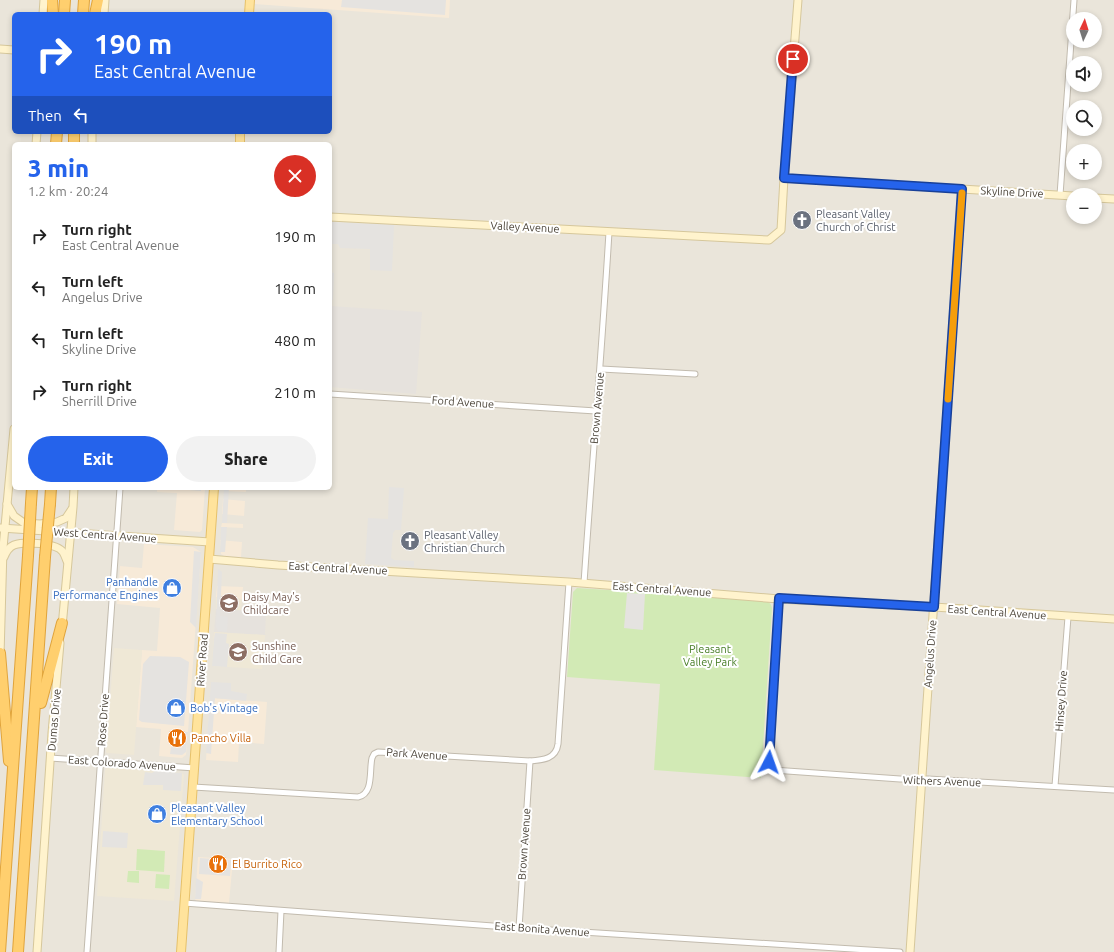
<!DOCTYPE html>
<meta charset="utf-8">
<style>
:root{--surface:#fff;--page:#f2f2f2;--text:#222;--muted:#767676;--accent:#2563eb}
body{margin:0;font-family:Ubuntu,sans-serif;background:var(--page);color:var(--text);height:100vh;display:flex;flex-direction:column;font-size:15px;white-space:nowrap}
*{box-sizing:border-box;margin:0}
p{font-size:13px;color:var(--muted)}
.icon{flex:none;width:22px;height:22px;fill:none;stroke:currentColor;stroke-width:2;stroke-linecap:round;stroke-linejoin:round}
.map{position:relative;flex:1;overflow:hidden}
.sheet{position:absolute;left:12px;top:142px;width:320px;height:348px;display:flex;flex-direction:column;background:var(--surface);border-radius:6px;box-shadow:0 2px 6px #0003}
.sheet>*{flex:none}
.guide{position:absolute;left:12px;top:12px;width:320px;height:122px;border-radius:6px;box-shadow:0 2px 6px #0003;background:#2563eb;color:#fff;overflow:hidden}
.needle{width:26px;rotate:4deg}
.fabs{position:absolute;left:1066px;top:12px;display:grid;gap:8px}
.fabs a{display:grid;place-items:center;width:36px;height:36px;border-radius:50%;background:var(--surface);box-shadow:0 2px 6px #0003;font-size:20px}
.pin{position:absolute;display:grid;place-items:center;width:34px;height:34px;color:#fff;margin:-17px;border:2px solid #fff;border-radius:50%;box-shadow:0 1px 4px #0007}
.me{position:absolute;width:44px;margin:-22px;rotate:4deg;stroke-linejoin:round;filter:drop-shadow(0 0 3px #0008)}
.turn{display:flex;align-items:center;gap:14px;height:84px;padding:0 16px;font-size:18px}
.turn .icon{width:52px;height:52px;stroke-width:2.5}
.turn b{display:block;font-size:28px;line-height:34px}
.then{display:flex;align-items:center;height:38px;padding:0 16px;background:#0003;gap:8px;font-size:15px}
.round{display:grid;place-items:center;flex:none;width:42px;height:42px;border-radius:21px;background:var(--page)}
.head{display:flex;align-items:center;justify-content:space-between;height:68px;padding:0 16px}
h1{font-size:24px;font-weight:800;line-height:30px;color:var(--accent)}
.action{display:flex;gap:8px;margin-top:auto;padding:8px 16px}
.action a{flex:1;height:46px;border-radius:24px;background:var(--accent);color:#fff;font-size:16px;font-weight:800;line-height:46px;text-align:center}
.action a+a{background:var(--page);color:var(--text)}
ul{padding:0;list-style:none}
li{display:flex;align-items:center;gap:12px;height:52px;padding:0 16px}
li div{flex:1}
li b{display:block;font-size:15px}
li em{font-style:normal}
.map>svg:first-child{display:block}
.residential{fill:#eae5da;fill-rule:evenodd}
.commercial{fill:#f7ead8}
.industrial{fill:#e6e2dd}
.education{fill:#efe8d6}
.green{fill:#d2eab5}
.parking{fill:#e5e3e0}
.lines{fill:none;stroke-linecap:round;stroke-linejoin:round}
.street-casing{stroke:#c2bbae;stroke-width:7}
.secondary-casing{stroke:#d6c79b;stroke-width:9}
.primary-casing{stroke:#e6c16a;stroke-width:10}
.highway-casing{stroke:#e0a43c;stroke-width:12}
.street{stroke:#fff;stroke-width:5}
.secondary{stroke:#fff3cd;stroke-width:7}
.primary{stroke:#ffe39c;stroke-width:8}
.highway{stroke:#ffcf6e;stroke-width:10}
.highway-bridge-casing{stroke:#e0a43c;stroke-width:12;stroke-linecap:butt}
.highway-bridge{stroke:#ffcf6e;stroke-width:10}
.route-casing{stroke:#184099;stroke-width:10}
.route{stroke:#2563eb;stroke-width:7}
.slow{stroke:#f59e0b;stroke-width:7}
.labels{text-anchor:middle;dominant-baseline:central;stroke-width:4;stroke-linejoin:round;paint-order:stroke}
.street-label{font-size:11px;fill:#4b4439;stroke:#fff}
.worship-label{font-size:11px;fill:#5b616d;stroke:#fff;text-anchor:start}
.shop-label{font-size:11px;fill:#366cbe;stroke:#fff;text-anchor:start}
.education-label{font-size:11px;fill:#785e54;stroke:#fff;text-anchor:start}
.park-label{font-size:11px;fill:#4a7f2a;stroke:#fff}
.food-label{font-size:11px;fill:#c56008;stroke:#fff;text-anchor:start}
</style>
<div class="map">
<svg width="1114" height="952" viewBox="0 0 1114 952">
<rect width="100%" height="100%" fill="#f6f3ec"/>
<path class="residential" d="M0,0H1114V952H0ZM14,14H330V132H14ZM1073,19H1095V41H1073ZM1073,63H1095V85H1073ZM1073,107H1095V129H1073ZM14,144H330V488H14ZM1073,151H1095V173H1073ZM1073,195H1095V217H1073Z"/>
<g class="commercial">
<polygon points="253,0 450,0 449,18 253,4"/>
<polygon points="157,488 205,488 202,530 200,532 174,530 177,493 157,492"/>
<polygon points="224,488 246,488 246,492 224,491"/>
<polygon points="223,499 245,501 244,516 222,514"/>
<polygon points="222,523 243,524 243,528 221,527"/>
<polygon points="220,540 242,542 241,557 224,556 221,554"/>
<polygon points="144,544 193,547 201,552 188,732 186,755 182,758 159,756 161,729 136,727 142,650 157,651 160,608 117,604 120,566 142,568"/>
<polygon points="217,586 243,587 242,599 216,597"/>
<polygon points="210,698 267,702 264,744 239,742 238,762 206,760"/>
<polygon points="198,857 233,859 229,903 196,901 195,899"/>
</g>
<g class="industrial">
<polygon points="330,306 422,312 416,394 330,387"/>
<polygon points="216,609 266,612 265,635 214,632"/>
</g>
<g class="education">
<polygon points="216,597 242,599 241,610 216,609"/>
<polygon points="214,632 265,635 262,669 212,666"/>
<polygon points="114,648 142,650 134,755 107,753 106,752"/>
<polygon points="108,767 182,773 184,775 174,901 97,896 105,770"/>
</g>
<g class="green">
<path d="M577,588L764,600C769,602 771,603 772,608L761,778L654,770L660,684L567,677L573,592Z"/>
<polygon points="137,849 165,851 164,872 136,870"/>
<polygon points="128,871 139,871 139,883 127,882"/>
<polygon points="156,874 170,875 169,889 155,888"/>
</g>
<g class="parking">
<polygon points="342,0 446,0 445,15 341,7"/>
<polygon points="330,222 394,225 392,271 370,270 370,249 340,248 338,244 330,244"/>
<polygon points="330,272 334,273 333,300 330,300"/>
<polygon points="389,487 404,488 401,530 395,530 393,533 391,558 394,560 414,561 414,567 365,564 368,518 388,519"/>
<polygon points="165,488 201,488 201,491"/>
<polygon points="224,488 229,488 227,523 222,523"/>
<polygon points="221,527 227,527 225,552 220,552"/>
<polygon points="194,551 201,552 196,628 190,622"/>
<polygon points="218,569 222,572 220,616 228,617 227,632 218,631 216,627"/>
<polygon points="627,593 645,594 643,630 624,628"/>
<polygon points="215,633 227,634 226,643 229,644 227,667 212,666 214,639"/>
<polygon points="150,656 180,657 189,662 184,726 142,722 139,720 143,664"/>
<polygon points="211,682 231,683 231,691 247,694 246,701 215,698 211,754 206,753"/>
<polygon points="183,732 188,732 186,752 182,755 170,754 171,747 182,748"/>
<polygon points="155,771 182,773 181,791 163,790 163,785 143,785 145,772 152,773"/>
<polygon points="103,831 128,833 127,848 102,847"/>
<polygon points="200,858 213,859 212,868 223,869 224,859 231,860 230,876 199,874"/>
<polygon points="196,878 203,882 201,899 195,899"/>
</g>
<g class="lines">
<defs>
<g id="street">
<polyline points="1060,195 1074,0"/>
<polyline points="601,369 695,374"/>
<polyline points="330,394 596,411"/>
<path d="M584,583C592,466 602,349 609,232"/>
<polyline points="779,599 769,762 771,768 773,770 900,779 928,779 1114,790"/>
<polyline points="50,758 195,768"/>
<polyline points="1055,786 1068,617"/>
<path d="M193,787L358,797C374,794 369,770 372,758L374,754L378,752L530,761C543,760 556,759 558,744L569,582"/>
<polyline points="184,903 519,928 900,952"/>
<polyline points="519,928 530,761"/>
<polyline points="87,952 120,488"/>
<polyline points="279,952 281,911"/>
</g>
<g id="secondary">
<polyline points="43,14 44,0"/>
<polyline points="104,14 105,0"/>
<polyline points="0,49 14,50"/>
<polyline points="36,144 37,132"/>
<polyline points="92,144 92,132"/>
<polyline points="784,178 1073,196"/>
<polyline points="1095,198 1114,199"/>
<polyline points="330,217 769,240 781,230 784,178 798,0"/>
<polyline points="7,504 14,516 24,523 40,524 57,522 66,518 72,509"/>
<polyline points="1,528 210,542"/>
<path d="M4,557C6,552 9,547 14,545C25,541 57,543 63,552C65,555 66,559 67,561"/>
<polyline points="209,559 278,565 569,582 779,599 934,607 1114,619"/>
<polyline points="62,627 73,507 74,488"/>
<polyline points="0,656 3,548 14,429"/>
<polyline points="37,952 52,733 60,643"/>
<polyline points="910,952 962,189"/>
</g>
<g id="primary">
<polyline points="249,14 250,0"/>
<polyline points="240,144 240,132"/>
<polyline points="181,952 214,488"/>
</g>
<g id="highway">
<polyline points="52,0 53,14"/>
<polyline points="64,14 65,0"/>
<polyline points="83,14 84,0"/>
<polyline points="95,14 98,0"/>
<polyline points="56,144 57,132"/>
<polyline points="74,144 74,132"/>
<polyline points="31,503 32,488"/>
<polyline points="50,504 51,488"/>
<polyline points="0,653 9,761"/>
<polyline points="41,703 62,623"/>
<polyline points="0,952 28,556"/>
<polyline points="18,952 45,557"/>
</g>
</defs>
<use href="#street" class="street-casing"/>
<use href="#secondary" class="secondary-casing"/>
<use href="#primary" class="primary-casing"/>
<use href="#highway" class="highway-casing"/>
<use href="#street" class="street"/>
<use href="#secondary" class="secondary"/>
<use href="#primary" class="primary"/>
<use href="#highway" class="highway"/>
<defs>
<g id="highway-bridge">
<polyline points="28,556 31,503"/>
<polyline points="45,557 50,504"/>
</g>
</defs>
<use href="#highway-bridge" class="highway-bridge-casing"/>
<use href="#highway-bridge" class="highway-bridge"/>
</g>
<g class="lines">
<defs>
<polyline id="route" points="769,762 779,598 934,607 962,189 784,178 793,59"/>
</defs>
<use href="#route" class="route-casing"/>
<use href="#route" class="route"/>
<polyline class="slow" points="948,399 962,193"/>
</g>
<defs>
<symbol id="church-disc" viewBox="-11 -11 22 22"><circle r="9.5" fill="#6b7280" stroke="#fff"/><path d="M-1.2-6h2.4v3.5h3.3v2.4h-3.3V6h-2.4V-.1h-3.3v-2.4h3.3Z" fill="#fff"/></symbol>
<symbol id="shop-disc" viewBox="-11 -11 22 22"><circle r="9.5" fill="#3f7fe0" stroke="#fff"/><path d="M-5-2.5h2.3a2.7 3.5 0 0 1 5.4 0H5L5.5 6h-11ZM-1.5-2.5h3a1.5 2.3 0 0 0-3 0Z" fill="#fff"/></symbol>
<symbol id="school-disc" viewBox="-11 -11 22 22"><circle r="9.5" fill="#8d6e63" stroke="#fff"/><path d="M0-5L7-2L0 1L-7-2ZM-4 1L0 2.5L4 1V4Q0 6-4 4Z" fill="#fff"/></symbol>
<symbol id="restaurant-disc" viewBox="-11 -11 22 22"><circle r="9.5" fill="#e8710a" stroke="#fff"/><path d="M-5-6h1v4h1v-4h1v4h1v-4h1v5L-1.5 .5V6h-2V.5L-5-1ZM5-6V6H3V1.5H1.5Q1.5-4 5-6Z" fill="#fff"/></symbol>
</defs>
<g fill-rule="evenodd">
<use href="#church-disc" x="791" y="209" width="22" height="22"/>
<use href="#church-disc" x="399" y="530" width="22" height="22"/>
<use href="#shop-disc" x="161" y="577" width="22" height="22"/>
<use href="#school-disc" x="218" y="592" width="22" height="22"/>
<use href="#school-disc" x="227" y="641" width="22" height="22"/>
<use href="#shop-disc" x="165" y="697" width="22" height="22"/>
<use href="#restaurant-disc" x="166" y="727" width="22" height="22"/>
<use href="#shop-disc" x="146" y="803" width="22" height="22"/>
<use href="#restaurant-disc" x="207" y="853" width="22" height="22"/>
</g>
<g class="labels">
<g class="street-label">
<text transform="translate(1012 192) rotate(3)">Skyline Drive</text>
<text transform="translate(525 227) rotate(3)">Valley Avenue</text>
<text transform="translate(463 402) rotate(4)">Ford Avenue</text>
<text transform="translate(597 408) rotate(-85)">Brown Avenue</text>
<text transform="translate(105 535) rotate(4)">West Central Avenue</text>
<text transform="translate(338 568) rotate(3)">East Central Avenue</text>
<text transform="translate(662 589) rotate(4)">East Central Avenue</text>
<text transform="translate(997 612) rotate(4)">East Central Avenue</text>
<text transform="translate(930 654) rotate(-86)">Angelus Drive</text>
<text transform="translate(202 660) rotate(-86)">River Road</text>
<text transform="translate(1061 701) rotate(-86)">Hinsey Drive</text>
<text transform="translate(54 720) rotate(-85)">Dumas Drive</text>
<text transform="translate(103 720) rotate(-86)">Rose Drive</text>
<text transform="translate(417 754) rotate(4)">Park Avenue</text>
<text transform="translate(122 763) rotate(4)">East Colorado Avenue</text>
<text transform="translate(942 781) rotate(2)">Withers Avenue</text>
<text transform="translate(524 844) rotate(-86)">Brown Avenue</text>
<text transform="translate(542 929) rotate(4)">East Bonita Avenue</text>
</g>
<g class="worship-label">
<text x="816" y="214">Pleasant Valley<tspan x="816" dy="13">Church of Christ</tspan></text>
<text x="424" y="535">Pleasant Valley<tspan x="424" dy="13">Christian Church</tspan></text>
</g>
<g class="shop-label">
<text x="158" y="582" text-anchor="end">Panhandle<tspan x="158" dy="13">Performance Engines</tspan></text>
<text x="190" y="708">Bob's Vintage</text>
<text x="171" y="808">Pleasant Valley<tspan x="171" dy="13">Elementary School</tspan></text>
</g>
<g class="education-label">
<text x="243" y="597">Daisy May's<tspan x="243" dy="13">Childcare</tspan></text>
<text x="252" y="646">Sunshine<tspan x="252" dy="13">Child Care</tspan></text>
</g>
<g class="park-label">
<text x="710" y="649">Pleasant<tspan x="710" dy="13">Valley Park</tspan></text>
</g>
<g class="food-label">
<text x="191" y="738">Pancho Villa</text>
<text x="232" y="864">El Burrito Rico</text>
</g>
</g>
</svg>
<div class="fabs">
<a><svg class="needle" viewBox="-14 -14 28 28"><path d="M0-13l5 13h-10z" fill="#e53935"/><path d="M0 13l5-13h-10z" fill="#767676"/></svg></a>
<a><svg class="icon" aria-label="sound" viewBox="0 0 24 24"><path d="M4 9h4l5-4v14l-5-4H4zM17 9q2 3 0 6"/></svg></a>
<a><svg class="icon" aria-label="search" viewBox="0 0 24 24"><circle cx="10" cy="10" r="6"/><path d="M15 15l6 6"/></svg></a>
<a>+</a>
<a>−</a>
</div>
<div class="pin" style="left:793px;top:59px;background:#d93025"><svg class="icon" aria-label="arrive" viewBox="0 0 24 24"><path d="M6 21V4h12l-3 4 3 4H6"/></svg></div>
<svg class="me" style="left:769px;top:762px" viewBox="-20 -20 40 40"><path d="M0-17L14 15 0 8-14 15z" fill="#2563eb" stroke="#fff" stroke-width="4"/></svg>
<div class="guide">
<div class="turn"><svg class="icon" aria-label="right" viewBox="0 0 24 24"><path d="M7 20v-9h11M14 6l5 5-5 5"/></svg><div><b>190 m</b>East Central Avenue</div></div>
<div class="then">Then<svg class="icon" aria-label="left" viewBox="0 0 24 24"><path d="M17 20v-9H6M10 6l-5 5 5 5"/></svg></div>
</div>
<section class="sheet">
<div class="head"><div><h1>3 min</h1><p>1.2 km · 20:24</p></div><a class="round" style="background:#d93025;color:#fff"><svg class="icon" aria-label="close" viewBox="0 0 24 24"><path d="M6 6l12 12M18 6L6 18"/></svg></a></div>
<ul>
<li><svg class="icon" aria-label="right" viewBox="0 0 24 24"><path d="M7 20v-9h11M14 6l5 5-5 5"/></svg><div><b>Turn right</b><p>East Central Avenue</p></div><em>190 m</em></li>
<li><svg class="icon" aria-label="left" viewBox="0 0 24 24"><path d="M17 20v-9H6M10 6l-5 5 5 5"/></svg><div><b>Turn left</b><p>Angelus Drive</p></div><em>180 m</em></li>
<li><svg class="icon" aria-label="left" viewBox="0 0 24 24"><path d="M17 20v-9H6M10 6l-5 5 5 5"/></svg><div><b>Turn left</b><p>Skyline Drive</p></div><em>480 m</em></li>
<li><svg class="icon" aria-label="right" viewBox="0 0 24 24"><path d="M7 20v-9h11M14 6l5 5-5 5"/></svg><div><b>Turn right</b><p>Sherrill Drive</p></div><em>210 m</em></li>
</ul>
<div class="action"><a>Exit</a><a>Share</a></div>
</section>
</div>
